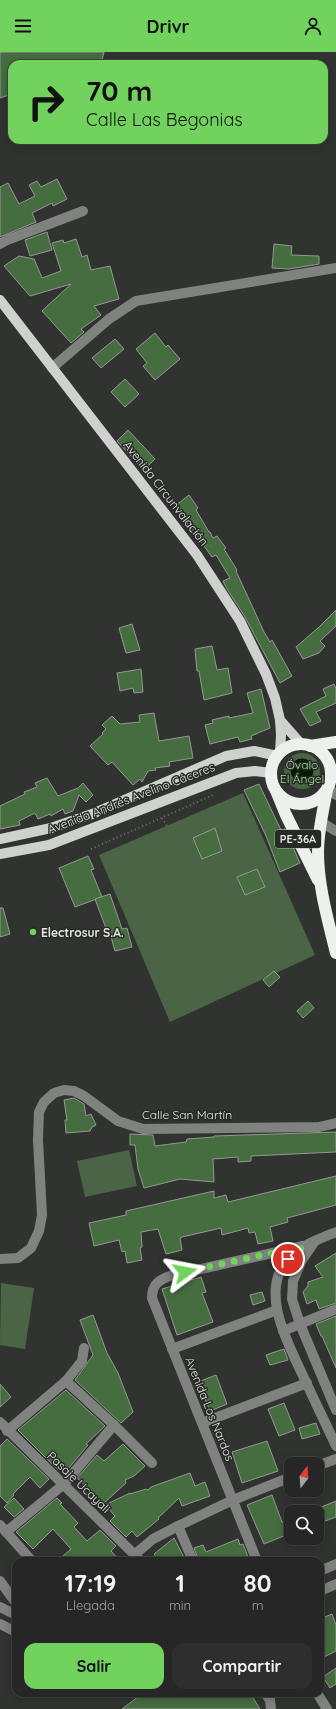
<!DOCTYPE html>
<html lang="es">
<meta charset="utf-8">
<style>
:root{--surface:#252625;--page:#2d2e2d;--text:#f1f3f6;--muted:#a3a5a7;--line:#424342;--accent:#71d35e}
body{margin:0;font-family:Quicksand,sans-serif;background:var(--page);color:var(--text);height:100vh;display:flex;flex-direction:column;font-size:15px;white-space:nowrap}
*{box-sizing:border-box;margin:0}
p{font-size:13px;color:var(--muted)}
.icon{flex:none;width:22px;height:22px;fill:none;stroke:currentColor;stroke-width:2;stroke-linecap:round;stroke-linejoin:round}
.map{position:relative;flex:1;overflow:hidden}
.panel{position:absolute;left:12px;top:1505px;width:312px;height:140px;display:flex;flex-direction:column;background:var(--surface);border-radius:12px;box-shadow:0 2px 10px #0003,0 0 0 1px var(--line)}
.panel>*{flex:none}
.top-card{position:absolute;left:8px;top:8px;width:320px;height:84px;border-radius:12px;box-shadow:0 2px 10px #0003,0 0 0 1px var(--line);background:#71d35e;color:#111;overflow:hidden}
.needle{width:26px;rotate:17deg}
.fabs{position:absolute;left:284px;top:1405px;display:grid;gap:8px}
.fabs a{display:grid;place-items:center;width:40px;height:40px;border-radius:8px;background:var(--surface);box-shadow:0 2px 10px #0003,0 0 0 1px var(--line);font-size:20px}
.pin{position:absolute;display:grid;place-items:center;width:34px;height:34px;color:#fff;margin:-17px;border:2px solid #fff;border-radius:50%;box-shadow:0 1px 4px #0007}
.me{position:absolute;width:44px;margin:-22px;rotate:77deg;stroke-linejoin:round;filter:drop-shadow(0 0 3px #0008)}
.turn{display:flex;align-items:center;gap:14px;height:84px;padding:0 12px;font-size:18px}
.turn .icon{width:52px;height:52px;stroke-width:2.5}
.turn b{display:block;font-size:28px;line-height:34px}
.eta{display:flex;justify-content:space-evenly;align-items:center;height:68px;text-align:center}
.eta b{font-size:24px;font-weight:700;line-height:28px}
.primary-button{display:flex;gap:8px;margin-top:auto;padding:8px 12px}
.primary-button a{flex:1;height:46px;border-radius:12px;background:var(--accent);color:#111;font-size:16px;font-weight:700;line-height:46px;text-align:center}
.primary-button a+a{background:var(--page);color:var(--text)}
header{display:flex;justify-content:space-between;align-items:center;height:52px;padding:0 12px;background:var(--accent);color:#111;font-size:18px;font-weight:700}
.map>svg:first-child{display:block}
.green{fill:#4a6445}
.water{fill:#021d00;stroke:#465a45}
.building{fill:#466d3f;stroke:#959895}
.lines{fill:none;stroke-linecap:round;stroke-linejoin:round}
.path{stroke:#717270;stroke-width:2;stroke-dasharray:1 3;stroke-linecap:butt}
.minor{stroke:#808280;stroke-width:10}
.major{stroke:#ced1ce;stroke-width:10}
.highway{stroke:#edf0ec;stroke-width:12}
.route{stroke:#71d35e;stroke-width:7;stroke-dasharray:0 12.6}
.poi-dot{fill:#71d35e;stroke:#272927;stroke-width:1.5}
.labels{text-anchor:middle;dominant-baseline:central;stroke-width:3;stroke-linejoin:round;paint-order:stroke}
.shield{fill:#272927;stroke:#adaeac;stroke-width:1}
.shield-label{font-size:11px;font-weight:bold;fill:#e6e7e5}
.street-label{font-size:12px;fill:#e6e7e5;stroke:#272927}
.park-label{font-size:12px;fill:#a3de98;stroke:#272927}
.poi-label{font-size:12px;font-weight:bold;fill:#e6e7e5;stroke:#272927;text-anchor:start}
</style>
<header><svg class="icon" aria-label="menu" viewBox="0 0 24 24"><path d="M4 6h16M4 12h16M4 18h16"/></svg>Drivr<svg class="icon" aria-label="person" viewBox="0 0 24 24"><circle cx="12" cy="8" r="4"/><path d="M4 21q1-7 8-7t8 7"/></svg></header>
<div class="map">
<svg width="336" height="1657" viewBox="0 0 336 1657">
<rect width="100%" height="100%" fill="#313331"/>
<g class="green">
<circle cx="302" cy="719" r="18"/>
<polygon points="243,741 315,903 170,970 99,803"/>
<polygon points="129,1098 137,1134 85,1145 77,1109"/>
<polygon points="1,1231 34,1236 25,1297 0,1293"/>
</g>
<circle class="water" cx="302" cy="718" r="12"/>
<g class="building">
<polygon points="0,0 104,0 101,12 12,12 12,42 0,46"/>
<polygon points="57,127 67,147 53,154 52,151 32,161 36,170 0,185 0,135 8,131 19,152 35,144 29,133 37,129 41,135"/>
<polygon points="47,180 52,198 30,204 25,188"/>
<polygon points="76,187 82,205 87,203 91,218 110,214 119,247 94,254 101,263 81,277 84,280 71,291 42,259 71,232 30,244 4,214 19,204 34,207 42,226 61,219 52,191 63,188 64,191"/>
<polygon points="274,192 292,194 291,203 319,204 319,212 289,217 272,216"/>
<polygon points="155,281 166,295 168,293 180,307 155,328 143,314 147,311 136,297"/>
<polygon points="115,287 124,297 101,316 92,306"/>
<polygon points="125,327 139,342 125,355 111,340"/>
<polygon points="128,378 155,407 144,418 117,389"/>
<polygon points="189,443 198,456 196,458 209,480 210,480 213,486 217,484 226,496 224,497 237,518 236,519 264,580 270,590 272,588 292,624 280,631 245,565 227,537 223,529 230,526 216,503 212,505 201,490 199,491 193,480 191,481 186,473 188,471 175,454"/>
<polygon points="336,558 336,574 320,589 325,594 319,601 303,607 296,595 318,576"/>
<polygon points="132,572 140,598 126,601 119,576"/>
<polygon points="212,594 217,618 228,616 232,641 204,648 199,619 197,619 195,597"/>
<polygon points="141,617 143,640 134,641 133,636 120,639 117,621"/>
<polygon points="334,632 336,637 336,651 316,660 321,669 310,674 300,657 326,644 323,637"/>
<polygon points="261,637 270,676 251,684 252,687 240,690 238,685 210,692 205,673 213,671 212,668 229,664 229,666 253,661 247,641"/>
<polygon points="154,661 159,689 189,684 193,706 169,710 170,714 155,716 156,718 148,719 142,730 140,727 133,733 112,710 108,713 90,694 103,682 102,681 106,677 102,673 112,664 120,672 140,670 139,663"/>
<polygon points="47,726 58,744 78,736 83,731 93,743 86,750 79,743 73,759 65,762 63,757 51,764 50,762 38,767 35,761 19,769 20,773 0,777 0,754 25,742 24,740 37,735 35,731"/>
<polygon points="259,732 281,778 285,777 300,811 280,820 266,784 244,738"/>
<polygon points="215,776 222,799 202,807 193,786"/>
<polygon points="88,804 94,817 91,818 102,845 75,855 59,816"/>
<polygon points="257,817 265,835 245,843 237,825"/>
<polygon points="110,842 122,877 127,876 132,895 115,899 109,878 107,879 95,847"/>
<polygon points="0,856 3,856 10,882 0,885"/>
<polygon points="274,919 280,925 269,935 263,928"/>
<polygon points="308,949 314,956 303,966 297,959"/>
<polygon points="74,1046 84,1052 86,1064 91,1062 96,1073 92,1075 90,1079 66,1081 65,1068 67,1068 64,1048"/>
<polygon points="336,1080 336,1100 251,1104 251,1109 238,1110 238,1105 213,1107 214,1130 180,1127 144,1136 138,1117 135,1093 130,1093 130,1082 153,1083 155,1094 186,1090 187,1087 214,1085 214,1084"/>
<polygon points="336,1124 336,1153 287,1166 288,1170 270,1175 273,1189 258,1192 255,1180 249,1181 248,1176 222,1183 221,1176 182,1185 180,1186 182,1198 166,1202 158,1177 141,1180 142,1195 140,1196 142,1208 127,1211 125,1199 122,1200 119,1188 94,1194 89,1171 126,1163 126,1159 214,1139 214,1146 226,1143 228,1150"/>
<polygon points="336,1201 336,1251 319,1257 316,1248 307,1252 303,1240 308,1234 308,1230 323,1225 315,1214"/>
<polygon points="201,1225 206,1240 202,1241 213,1270 177,1283 162,1237"/>
<polygon points="262,1240 265,1249 253,1253 250,1243"/>
<polygon points="93,1263 107,1301 118,1321 133,1360 121,1371 75,1328 93,1303 80,1268"/>
<polygon points="336,1264 336,1316 322,1284 321,1284 316,1272"/>
<polygon points="284,1297 288,1308 270,1313 266,1303"/>
<polygon points="216,1323 227,1352 210,1359 198,1330"/>
<polygon points="0,1332 11,1345 0,1355"/>
<polygon points="66,1338 105,1374 86,1392 88,1393 68,1417 64,1412 58,1418 18,1378"/>
<polygon points="284,1351 295,1378 279,1384 268,1357"/>
<polygon points="316,1371 320,1382 302,1387 299,1376"/>
<polygon points="7,1387 49,1427 40,1436 30,1425 13,1442 14,1443 7,1451 0,1444 0,1394"/>
<polygon points="267,1389 278,1419 242,1431 232,1400"/>
<polygon points="123,1392 145,1414 134,1424 125,1428 126,1431 104,1451 77,1426 97,1403 104,1409"/>
<polygon points="190,1421 195,1434 205,1430 210,1444 182,1454 179,1446 158,1466 159,1467 137,1485 132,1479 126,1485 110,1469 115,1464 105,1453 130,1441 130,1442 146,1437 148,1438 151,1435"/>
<polygon points="272,1443 282,1470 291,1466 291,1481 264,1492 247,1453"/>
<polygon points="14,1446 24,1457 14,1465 4,1455"/>
<polygon points="57,1446 62,1451 60,1452 78,1471 74,1475 87,1489 100,1478 116,1494 111,1499 120,1509 68,1509 63,1504 71,1497 53,1477 33,1497 16,1480"/>
<polygon points="336,1449 336,1465 317,1472 317,1460 314,1458"/>
<polygon points="174,1486 186,1509 159,1509 154,1502"/>
<polygon points="238,1487 240,1493 243,1492 248,1505 237,1509 199,1509 194,1496 203,1493 206,1500"/>
<polygon points="332,1562 336,1573 336,1599 320,1607 320,1567"/>
<polygon points="336,1616 336,1632 330,1636 323,1625"/>
<polygon points="143,1641 250,1641 260,1657 122,1657"/>
</g>
<g class="lines">
<g class="path">
<polyline points="162,766 167,774"/>
<polyline points="91,797 213,743"/>
</g>
<g class="minor">
<polyline points="0,192 7,188 83,159"/>
<polyline points="52,316 109,267 136,249 336,216"/>
<polyline points="328,735 336,743"/>
<polyline points="321,770 336,779"/>
<path d="M336,1180C319,1187 302,1193 289,1206C257,1239 290,1295 305,1328C315,1350 326,1372 336,1394"/>
<polyline points="315,1189 302,1208 293,1229 292,1247 300,1272 336,1358"/>
<polyline points="0,1207 18,1206 31,1196 39,1179 42,1163 38,1088 39,1060 44,1050 54,1041 64,1038 74,1039 84,1044 118,1069 143,1077 319,1075 336,1071"/>
<polyline points="283,1279 336,1257"/>
<polyline points="172,1297 277,1258"/>
<polyline points="66,1329 114,1373 152,1411"/>
<polyline points="0,1370 141,1509"/>
<polyline points="202,1371 307,1331"/>
<polyline points="7,1379 66,1329 82,1309 84,1296"/>
<polyline points="317,1414 336,1407"/>
<polyline points="0,1473 32,1509"/>
<polyline points="178,1474 193,1509"/>
<polyline points="6,1480 64,1432 114,1373"/>
<polyline points="134,1503 153,1487 178,1474 233,1448 291,1425"/>
<path d="M257,1509L152,1246C152,1232 159,1228 170,1224L303,1194"/>
<polyline points="320,1519 336,1512"/>
<polyline points="0,1529 16,1551"/>
<polyline points="320,1539 336,1532"/>
<polyline points="0,1555 16,1563"/>
<polyline points="0,1572 16,1580"/>
<polyline points="265,1641 270,1648 271,1657"/>
<polyline points="317,1641 327,1657"/>
</g>
<g class="major">
<polyline points="0,248 197,503 240,569 266,622 275,646 280,668 281,683 280,701"/>
<polyline points="280,668 302,693"/>
<polyline points="0,787 51,776 92,762 226,704 254,699 278,704"/>
<polyline points="0,802 49,793 236,721 255,719 271,721"/>
</g>
<g class="highway">
<circle cx="301" cy="722" r="30"/>
<polyline points="310,694 336,690"/>
<path d="M327,738C323,759 318,779 318,800C318,834 328,868 336,901"/>
<polyline points="277,741 286,763 318,828"/>
</g>
</g>
<g class="lines">
<polyline class="route" points="185,1220 304,1194 288,1207"/>
</g>
<circle class="poi-dot" cx="33" cy="880" r="4"/>
<g class="labels">
<rect class="shield" x="275" y="778" width="46" height="18" rx="3"/>
<g class="shield-label">
<text x="298" y="787">PE-36A</text>
</g>
<g class="street-label">
<text transform="translate(166 441) rotate(52)">Avenida Circunvalación</text>
<text transform="translate(131 746) rotate(-21)">Avenida Andrés Avelino Cáceres</text>
<text x="187" y="1062">Calle San Martín</text>
<text transform="translate(210 1357) rotate(68)">Avenida Los Nardos</text>
<text transform="translate(79 1430) rotate(44)">Pasaje Ucayali</text>
</g>
<g class="park-label">
<text x="302" y="712">Óvalo<tspan x="302" dy="14">El Ángel</tspan></text>
</g>
<g class="poi-label">
<text x="41" y="880">Electrosur S.A.</text>
</g>
</g>
</svg>
<div class="fabs">
<a><svg class="needle" viewBox="-14 -14 28 28"><path d="M0-13l5 13h-10z" fill="#e53935"/><path d="M0 13l5-13h-10z" fill="#a3a5a7"/></svg></a>
<a><svg class="icon" aria-label="search" viewBox="0 0 24 24"><circle cx="10" cy="10" r="6"/><path d="M15 15l6 6"/></svg></a>
</div>
<div class="pin" style="left:288px;top:1207px;background:#d93025"><svg class="icon" aria-label="arrive" viewBox="0 0 24 24"><path d="M6 21V4h12l-3 4 3 4H6"/></svg></div>
<svg class="me" style="left:185px;top:1220px" viewBox="-20 -20 40 40"><path d="M0-17L14 15 0 8-14 15z" fill="#71d35e" stroke="#fff" stroke-width="4"/></svg>
<div class="top-card">
<div class="turn"><svg class="icon" aria-label="right" viewBox="0 0 24 24"><path d="M7 20v-9h11M14 6l5 5-5 5"/></svg><div><b>70 m</b>Calle Las Begonias</div></div>
</div>
<section class="panel">
<div class="eta">
<div><b>17:19</b><p>Llegada</p></div>
<div><b>1</b><p>min</p></div>
<div><b>80</b><p>m</p></div>
</div>
<div class="primary-button"><a>Salir</a><a>Compartir</a></div>
</section>
</div>
